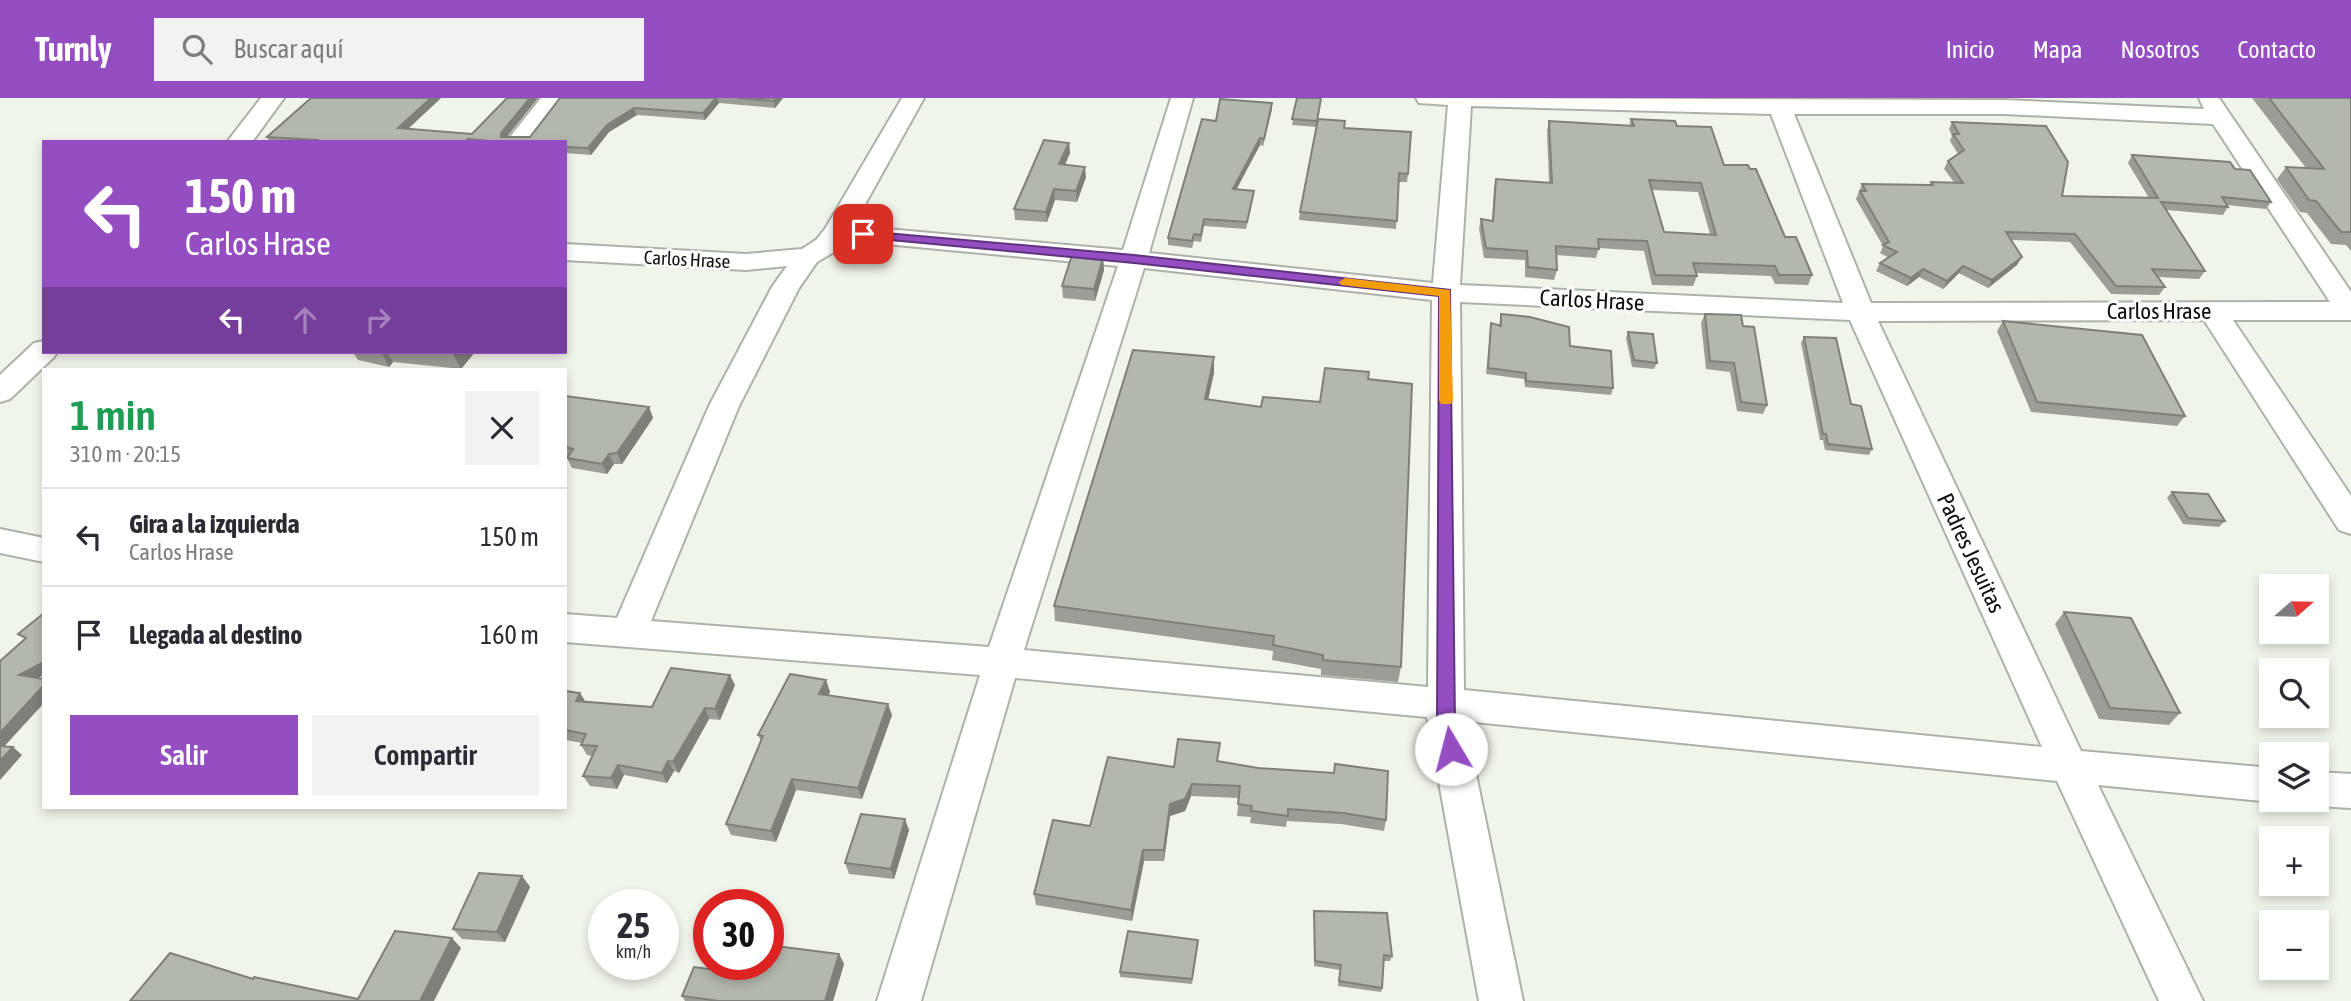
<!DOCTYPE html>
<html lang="es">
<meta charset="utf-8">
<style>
:root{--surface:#fff;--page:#f2f2f3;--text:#2b2b33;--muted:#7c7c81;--line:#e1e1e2;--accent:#944ec2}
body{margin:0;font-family:"Asap Condensed",sans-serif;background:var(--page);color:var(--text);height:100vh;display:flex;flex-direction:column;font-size:26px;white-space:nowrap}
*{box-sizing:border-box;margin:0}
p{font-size:23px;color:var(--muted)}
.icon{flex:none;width:38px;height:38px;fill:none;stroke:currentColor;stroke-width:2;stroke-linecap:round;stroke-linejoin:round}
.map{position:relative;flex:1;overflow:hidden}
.panel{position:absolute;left:42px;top:270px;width:525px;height:441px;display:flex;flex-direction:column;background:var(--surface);border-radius:0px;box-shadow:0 4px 10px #0003}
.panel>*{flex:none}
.hud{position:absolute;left:42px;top:42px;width:525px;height:214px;border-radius:0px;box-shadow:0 4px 10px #0003;background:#944ec2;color:#fff;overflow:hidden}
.needle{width:46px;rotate:70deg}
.fabs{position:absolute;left:2259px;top:476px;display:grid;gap:14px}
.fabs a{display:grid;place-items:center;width:70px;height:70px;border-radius:0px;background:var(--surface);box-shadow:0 4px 10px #0003;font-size:35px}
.speed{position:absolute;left:588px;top:791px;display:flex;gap:14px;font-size:35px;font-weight:700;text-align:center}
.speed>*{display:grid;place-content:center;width:91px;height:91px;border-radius:50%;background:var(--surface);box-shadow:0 4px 10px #0003;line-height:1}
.speed small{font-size:18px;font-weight:400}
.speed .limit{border:10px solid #d22;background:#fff;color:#111}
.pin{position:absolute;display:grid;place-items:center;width:60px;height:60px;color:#fff;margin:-30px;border-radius:14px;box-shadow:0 4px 10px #0006}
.me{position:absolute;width:77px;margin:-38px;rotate:352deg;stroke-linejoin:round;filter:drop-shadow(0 0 5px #0008)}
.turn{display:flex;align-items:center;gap:24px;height:147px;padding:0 28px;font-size:32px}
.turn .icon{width:91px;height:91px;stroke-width:2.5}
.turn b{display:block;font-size:49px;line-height:60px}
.lanes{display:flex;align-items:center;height:66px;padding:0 28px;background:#0003;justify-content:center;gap:35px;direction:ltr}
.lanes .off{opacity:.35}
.round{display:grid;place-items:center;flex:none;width:74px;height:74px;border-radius:0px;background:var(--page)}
.summary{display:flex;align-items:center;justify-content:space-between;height:119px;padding:0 28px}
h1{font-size:42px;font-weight:600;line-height:52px;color:#1e9e55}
.primary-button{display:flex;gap:14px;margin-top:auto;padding:14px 28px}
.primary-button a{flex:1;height:80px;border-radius:0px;background:var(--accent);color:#fff;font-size:28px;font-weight:600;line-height:80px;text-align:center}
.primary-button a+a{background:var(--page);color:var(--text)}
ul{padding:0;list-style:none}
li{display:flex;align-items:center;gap:21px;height:98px;padding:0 28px;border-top:2px solid var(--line)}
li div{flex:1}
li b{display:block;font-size:26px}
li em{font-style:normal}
header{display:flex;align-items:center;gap:42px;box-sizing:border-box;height:98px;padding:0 35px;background:var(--accent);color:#fff}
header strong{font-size:33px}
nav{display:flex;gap:38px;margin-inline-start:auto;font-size:24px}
.search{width:490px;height:63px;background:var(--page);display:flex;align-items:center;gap:18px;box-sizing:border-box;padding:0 24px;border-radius:0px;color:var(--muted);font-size:26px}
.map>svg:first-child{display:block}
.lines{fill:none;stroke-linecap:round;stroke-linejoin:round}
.minor-casing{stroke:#adb2a9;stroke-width:4}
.minor{fill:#fff;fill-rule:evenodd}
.wall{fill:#9a9e96;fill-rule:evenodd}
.shaded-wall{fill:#7d817a}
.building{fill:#b3b8ae;stroke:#7d817a;stroke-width:2;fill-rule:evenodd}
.route{fill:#944ec2;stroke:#60337e;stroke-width:2}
.slow{fill:#f59e0b}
.labels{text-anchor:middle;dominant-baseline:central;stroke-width:6;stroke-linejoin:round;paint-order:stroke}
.far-street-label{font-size:19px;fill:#0f110d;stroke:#fff}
.street-label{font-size:23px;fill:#0f110d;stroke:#fff}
</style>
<header>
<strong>Turnly</strong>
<div class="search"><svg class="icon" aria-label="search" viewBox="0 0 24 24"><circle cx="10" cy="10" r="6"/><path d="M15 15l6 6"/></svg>Buscar aquí</div>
<nav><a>Inicio</a><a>Mapa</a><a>Nosotros</a><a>Contacto</a></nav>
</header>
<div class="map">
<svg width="2351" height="903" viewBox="0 0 2351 903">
<rect width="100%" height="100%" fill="#f0f5eb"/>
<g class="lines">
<defs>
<g id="minor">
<polygon points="261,0 284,0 252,44 227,44"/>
<polygon points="541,0 564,0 531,44 506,44"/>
<path d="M902,0H924L853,128L1123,152L1171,0H1193L1149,155L1433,185L1448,7L1419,5L1416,0L2004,2L2204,11L2199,0H2219L2351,194V222H2233L2351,398V436L2339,432L2204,222L1878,223L2081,653L2272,670V702H2277L2272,704L2098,687L2203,903H2159L2057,683L1465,623L1523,903H1479L1427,619L1015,580L921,903H877L980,577L565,544V516L617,520L709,308L772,189L787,168L746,172L565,162V146L746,156L802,151L816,142L825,131ZM1471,8L1771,16L1843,205L1460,187ZM1794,16H2004L2213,26L2330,204L1871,205ZM843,142L1118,168L989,549L651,523L739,308L799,190L817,164L834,154ZM1144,170L1432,202L1428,589L1024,552ZM1460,204L1850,222L2042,649L1464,592Z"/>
<polygon points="44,243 44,254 57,254 54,259 10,301 0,304 0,277 34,245"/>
<polygon points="0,431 44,440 44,464 0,455"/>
<polygon points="2317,674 2351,676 2351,710 2317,708 2303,703 2317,702"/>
</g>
</defs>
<use href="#minor" class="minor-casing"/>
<use href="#minor" class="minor"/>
</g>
<g class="wall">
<polygon points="311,0 441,0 408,31 472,36 538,0 507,39 530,39 560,0 783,0 775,10 719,5 705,22 637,17 609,34 591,57 565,55 565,44 270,44 267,39"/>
<polygon points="1297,0 1322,0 1316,29 1292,27"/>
<polygon points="2252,0 2351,0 2351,153 2346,147 2331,146 2307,115 2300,114 2277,81 2286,69 2306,70"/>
<polygon points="1272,5 1272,11 1263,48 1260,47 1236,91 1254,93 1253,100 1246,131 1204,128 1201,144 1194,143 1192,150 1168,147 1168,140 1216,23"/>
<path d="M1631,21L1677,28L1724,67L1785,139L1812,177L1808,187L1775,186L1771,178L1696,175L1697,178L1693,188L1652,187L1644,153L1599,150L1596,160L1556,157L1557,172L1554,182L1525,179V162L1484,160L1479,131L1481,121L1492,123L1494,91L1496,81L1549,85L1547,33L1549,23L1629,28ZM1652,92L1698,94L1710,136L1664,134Z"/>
<polygon points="1952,24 2062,98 2149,100 2128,65 2132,57 2235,71 2271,104 2266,111 2227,107 2228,109 2223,117 2167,112 2205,173 2199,181 2158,179 2165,189 2159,197 2111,196 2070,144 2011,142 2017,167 1988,190 1959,175 1943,191 1919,179 1907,188 1876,173 1880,165 1889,160 1880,155 1883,148 1856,101 1862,86 1930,87 1931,84 1954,84 1944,71 1948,63 1958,56 1950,43 1952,38 1949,31"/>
<polygon points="1344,30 1408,76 1407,84 1399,84 1396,131 1299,122 1300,114"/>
<polygon points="1069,45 1070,55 1065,67 1086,79 1077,104 1055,102 1047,124 1015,122 1014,111"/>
<polygon points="1103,160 1104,172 1095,203 1063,200 1062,188"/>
<polygon points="1501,216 1570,248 1613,290 1611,297 1525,289 1524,281 1486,276 1491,225 1499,227"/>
<polygon points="1705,216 1743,228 1767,307 1763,316 1737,313 1730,274 1706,271 1701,225"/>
<polygon points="2003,223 2185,318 2177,328 2031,314 1997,233"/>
<polygon points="1628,234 1657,265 1654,271 1632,269 1626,240"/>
<polygon points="1804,239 1851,306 1872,351 1869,357 1825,352 1823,342 1820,342 1801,245"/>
<polygon points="353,254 475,254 461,271 393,264 389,269 358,262"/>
<polygon points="1214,259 1214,275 1208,301 1261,309 1320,304 1368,281 1401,569 1398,584 1321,577 1321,571 1272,562 1273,553 1055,523 1054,508"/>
<polygon points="565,298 649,309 653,320 622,366 614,366 607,376 572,370 567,360 565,359"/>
<polygon points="2172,394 2225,423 2219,429 2183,426 2167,400"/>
<polygon points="2064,514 2180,615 2169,627 2099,621 2055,526"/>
<polygon points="826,582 830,594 828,598 892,617 862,701 796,692 776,744 731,737 726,726 761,643 758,637"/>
<polygon points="735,587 720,622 709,621 679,675 674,673 667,685 624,677 617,691 590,688 583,678 592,658 587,657 581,647 582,645 565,642 565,593 580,595 585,604 652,609"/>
<polygon points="1218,663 1258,670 1334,675 1335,666 1386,722 1384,733 1341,726 1287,723 1286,729 1250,725 1251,719 1237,718 1239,700 1191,698 1185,713 1170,718 1164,763 1144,763 1132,823 1036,807 1034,796 1090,728 1174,669"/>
<polygon points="909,732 894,781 849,776 845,765"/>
<polygon points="522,778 530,789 505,844 462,841 453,831"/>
<polygon points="1314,813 1392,858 1390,863 1383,863 1382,890 1381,894 1338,888 1340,872 1314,868"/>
<polygon points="1198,847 1192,886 1120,879 1120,874"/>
<polygon points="839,856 844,866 833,903 685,903 682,898 748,876"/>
</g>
<g class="shaded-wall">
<polygon points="431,0 441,0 401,37 398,30"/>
<polygon points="530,0 538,0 504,42 501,39 501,35"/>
<polygon points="716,0 717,0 719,5 705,22 703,15"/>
<polygon points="776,0 783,0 775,10 774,3"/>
<polygon points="1272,5 1272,11 1263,48 1264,41"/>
<polygon points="634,10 637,17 609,34 591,57 588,50 607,27"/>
<polygon points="1260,40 1260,47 1233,98 1233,91"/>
<polygon points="1069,45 1070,55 1060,77 1059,66"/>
<polygon points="1085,69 1086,79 1077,104 1076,93"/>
<polygon points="1054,91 1055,102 1047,124 1046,114"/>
<polygon points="2022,159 2017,167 1988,190 1992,182"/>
<polygon points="1103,160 1104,172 1095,203 1094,191"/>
<polygon points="1963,168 1959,175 1943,191 1947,183"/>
<polygon points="1923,171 1919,179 1907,188 1911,180"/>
<polygon points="381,254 387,254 393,264 389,269"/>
<polygon points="453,254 475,254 461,271 452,255"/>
<polygon points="1214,259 1214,275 1205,316 1205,301"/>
<polygon points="649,309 653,320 622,366 617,355"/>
<polygon points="609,356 614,366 607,376 602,366"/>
<polygon points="44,564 44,577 27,585 19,577"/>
<polygon points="730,577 735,587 720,622 715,611"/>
<polygon points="826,582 830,594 823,608 819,596"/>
<polygon points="44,587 44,605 0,653 0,635"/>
<polygon points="580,595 587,606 576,603"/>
<polygon points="888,606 892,617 862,701 858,690"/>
<polygon points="705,610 709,621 679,675 673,664"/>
<polygon points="13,649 22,657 0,682 0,663"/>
<polygon points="668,663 674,673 667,685 662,675"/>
<polygon points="618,667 624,677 617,691 611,680"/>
<polygon points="792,681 796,692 776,744 771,733"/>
<polygon points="1192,686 1191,698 1185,713 1170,718 1164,763 1164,752 1170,706"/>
<polygon points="905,721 909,732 894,781 891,771"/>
<polygon points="1143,752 1144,763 1132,823 1131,812"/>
<polygon points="522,778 530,789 505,844 497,834"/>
<polygon points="452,840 461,850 434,903 420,903"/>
<polygon points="839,856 844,866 833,903 825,903"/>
</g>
<g class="building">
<polygon points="311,0 431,0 398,30 472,36 507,0 530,0 501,35 501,39 530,39 560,0 716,0 703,15 634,10 607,27 588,50 565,49 565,44 502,44 468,41 465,44 314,44 317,42 267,39"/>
<polygon points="737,0 776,0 774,3"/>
<polygon points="1297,0 1321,0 1317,23 1292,21"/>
<polygon points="2269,0 2351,0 2351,134 2341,134 2316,103 2309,102 2286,69 2324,71"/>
<polygon points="1220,1 1272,5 1264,41 1260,40 1233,91 1254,93 1247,124 1204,121 1201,137 1194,136 1192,143 1168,140 1202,21 1216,23"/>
<polygon points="1318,21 1345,23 1344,30 1411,34 1408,76 1399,75 1397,123 1300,114"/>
<path d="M1631,21L1675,23L1677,28L1711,29L1724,67H1748L1750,71H1756L1785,139H1796L1812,177H1779L1775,168L1693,165L1697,178L1655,177L1647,143L1598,141L1599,151L1556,148L1557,172L1528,169L1527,153L1486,150L1481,121L1493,123L1496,81L1552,85L1549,23L1634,28ZM1649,82L1701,85L1716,137L1664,134Z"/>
<polygon points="1952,24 2046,28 2068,64 2062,98 2158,100 2132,57 2230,64 2235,71 2250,72 2271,104 2222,99 2228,109 2161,104 2205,173 2152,171 2165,189 2116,188 2075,136 2006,134 2022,159 1992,182 1963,168 1947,183 1923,171 1911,180 1880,165 1897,154 1883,147 1889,144 1860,93 1866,93 1862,86 1933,87 1931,84 1963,85 1948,63 1964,52 1953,36 1959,36"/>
<polygon points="1044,42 1069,45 1059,66 1085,69 1076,93 1054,91 1046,114 1014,111"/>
<polygon points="1072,157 1103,160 1094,191 1062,188"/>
<polygon points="1501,216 1530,219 1569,229 1570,248 1611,253 1613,290 1526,283 1526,275 1488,270 1491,225 1501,228"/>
<polygon points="1705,216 1741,217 1743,228 1754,229 1767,307 1741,304 1734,265 1710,263"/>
<polygon points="2003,223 2142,237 2185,318 2037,304"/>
<polygon points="1628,234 1653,236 1657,265 1634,262"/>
<polygon points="1804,239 1836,240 1851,306 1861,308 1872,351 1828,346 1826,336 1823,336"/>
<polygon points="1133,252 1214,259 1205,301 1261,309 1263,299 1320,304 1325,270 1369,274 1368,281 1412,286 1401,569 1323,562 1323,557 1273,547 1274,538 1054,508"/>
<polygon points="565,298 649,309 617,355 609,356 602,366 567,360 573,351 565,349"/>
<polygon points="2172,394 2208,396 2225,423 2188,420"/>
<polygon points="2064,514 2131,520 2180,615 2110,610"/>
<polygon points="44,515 44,564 19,577 44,581 44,587 0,635 0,563 26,540 18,536"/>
<polygon points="671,570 730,577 715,611 705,610 673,664 668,663 662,675 618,667 611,680 583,678 597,648 581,647 586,636 565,632 565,593 580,595 576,603 652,609"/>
<polygon points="790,576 826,582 819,596 888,606 858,690 792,681 771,733 726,726 763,638 758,637"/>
<polygon points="1178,641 1220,645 1217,663 1258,670 1334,675 1335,666 1388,673 1386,722 1343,715 1288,711 1288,718 1251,713 1252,708 1238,706 1240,688 1192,686 1185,701 1170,706 1164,752 1143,752 1131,812 1034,796 1053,722 1090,728 1108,659 1174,669"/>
<polygon points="0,648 13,649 0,663"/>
<polygon points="861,716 905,721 891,771 845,765"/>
<polygon points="479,775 522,778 497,834 453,831"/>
<polygon points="1314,813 1387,815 1392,858 1384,857 1382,890 1339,883 1341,867 1315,863"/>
<polygon points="395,833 452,840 420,903 130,903 170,855 253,881 254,879 358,901"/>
<polygon points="1128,833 1198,842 1192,881 1120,874"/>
<polygon points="768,847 839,856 825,903 719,903 682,898 694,869 748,876 752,866 768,866"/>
</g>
<polygon class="route" points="863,133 1134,157 1450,192 1455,626 1460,651 1457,657 1451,659 1444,657 1437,626 1439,198 1134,165 859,139 857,136"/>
<polygon class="slow" points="1345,180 1450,192 1453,302 1451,306 1441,306 1439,302 1439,198 1341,187 1339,184"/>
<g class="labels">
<g class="far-street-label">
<text transform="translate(687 161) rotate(3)">Carlos Hrase</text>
</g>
<g class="street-label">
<text transform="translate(1592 202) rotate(3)">Carlos Hrase</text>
<text x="2159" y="213">Carlos Hrase</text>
<text transform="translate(1971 455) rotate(65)">Padres Jesuitas</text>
</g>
</g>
</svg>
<div class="fabs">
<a><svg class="needle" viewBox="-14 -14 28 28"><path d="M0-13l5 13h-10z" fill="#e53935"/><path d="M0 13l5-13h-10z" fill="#7c7c81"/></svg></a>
<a><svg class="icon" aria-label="search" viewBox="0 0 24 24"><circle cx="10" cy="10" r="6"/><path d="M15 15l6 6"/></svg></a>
<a><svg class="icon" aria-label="layers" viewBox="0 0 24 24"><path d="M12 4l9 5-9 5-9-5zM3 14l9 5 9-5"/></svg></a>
<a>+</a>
<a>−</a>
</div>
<div class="speed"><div>25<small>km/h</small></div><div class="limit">30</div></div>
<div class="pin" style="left:863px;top:136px;background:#d93025"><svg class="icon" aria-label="arrive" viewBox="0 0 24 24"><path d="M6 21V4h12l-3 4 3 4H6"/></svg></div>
<svg class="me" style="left:1451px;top:651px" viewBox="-20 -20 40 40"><circle r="19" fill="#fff"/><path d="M0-13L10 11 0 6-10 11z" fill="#944ec2"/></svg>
<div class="hud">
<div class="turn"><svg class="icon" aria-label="left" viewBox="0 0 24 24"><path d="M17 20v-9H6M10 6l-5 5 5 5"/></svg><div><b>150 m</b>Carlos Hrase</div></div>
<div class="lanes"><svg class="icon" aria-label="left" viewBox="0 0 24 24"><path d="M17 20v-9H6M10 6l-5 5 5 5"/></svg><svg class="icon off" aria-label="ahead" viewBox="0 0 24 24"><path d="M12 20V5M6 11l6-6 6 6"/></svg><svg class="icon off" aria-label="right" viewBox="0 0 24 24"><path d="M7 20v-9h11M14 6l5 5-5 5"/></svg></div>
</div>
<section class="panel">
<div class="summary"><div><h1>1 min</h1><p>310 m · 20:15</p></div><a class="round"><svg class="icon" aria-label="close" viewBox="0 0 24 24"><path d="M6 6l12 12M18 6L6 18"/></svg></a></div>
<ul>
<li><svg class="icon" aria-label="left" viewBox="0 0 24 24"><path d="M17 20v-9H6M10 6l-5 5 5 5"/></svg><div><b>Gira a la izquierda</b><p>Carlos Hrase</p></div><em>150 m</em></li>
<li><svg class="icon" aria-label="arrive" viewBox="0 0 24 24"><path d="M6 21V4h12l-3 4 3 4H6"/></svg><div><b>Llegada al destino</b></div><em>160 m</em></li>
</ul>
<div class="primary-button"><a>Salir</a><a>Compartir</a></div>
</section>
</div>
